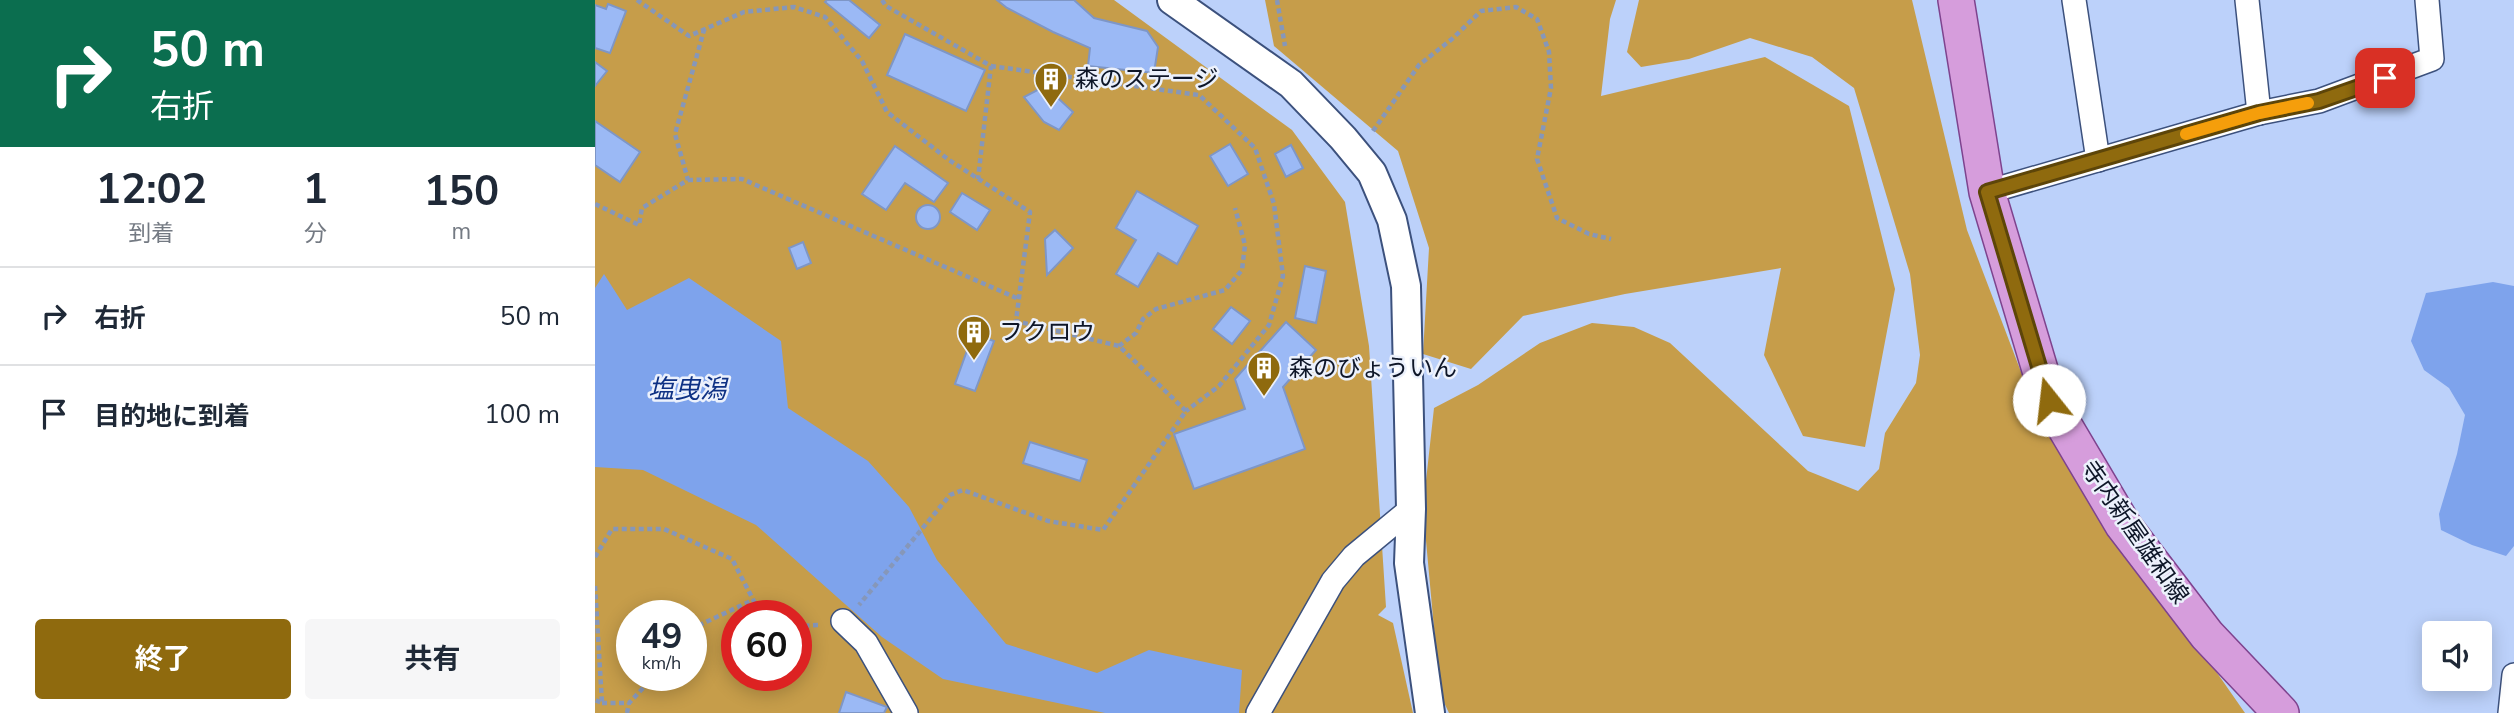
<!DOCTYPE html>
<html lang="ja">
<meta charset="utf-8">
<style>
:root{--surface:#fff;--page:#f6f6f7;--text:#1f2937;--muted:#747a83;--line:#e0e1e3;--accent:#8f6a0e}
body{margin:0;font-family:"Nunito Sans","Noto Sans JP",sans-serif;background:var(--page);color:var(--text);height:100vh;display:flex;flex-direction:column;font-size:26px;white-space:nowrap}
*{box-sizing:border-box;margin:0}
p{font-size:23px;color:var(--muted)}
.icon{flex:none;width:38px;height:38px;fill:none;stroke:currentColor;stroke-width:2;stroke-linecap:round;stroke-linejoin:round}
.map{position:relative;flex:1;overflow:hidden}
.side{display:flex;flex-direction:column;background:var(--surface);width:595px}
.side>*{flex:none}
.banner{background:#0b6e4f;color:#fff;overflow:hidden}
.buttons{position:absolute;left:1827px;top:621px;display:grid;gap:14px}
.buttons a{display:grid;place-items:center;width:70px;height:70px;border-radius:7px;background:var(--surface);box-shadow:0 4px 18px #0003;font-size:35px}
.speed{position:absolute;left:21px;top:600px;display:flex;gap:14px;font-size:35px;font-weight:700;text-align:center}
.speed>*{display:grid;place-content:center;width:91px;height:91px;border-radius:50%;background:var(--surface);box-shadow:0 4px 18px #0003;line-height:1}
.speed small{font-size:18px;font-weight:400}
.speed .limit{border:10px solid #d22;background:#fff;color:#111}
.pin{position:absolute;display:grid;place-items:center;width:60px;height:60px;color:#fff;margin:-30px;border-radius:14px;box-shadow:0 4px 10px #0006}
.me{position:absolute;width:77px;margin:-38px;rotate:344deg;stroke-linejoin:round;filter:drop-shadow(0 0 5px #0008)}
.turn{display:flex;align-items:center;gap:24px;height:147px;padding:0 35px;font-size:32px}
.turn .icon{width:91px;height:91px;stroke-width:2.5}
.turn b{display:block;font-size:49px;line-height:60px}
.eta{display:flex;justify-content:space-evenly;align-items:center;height:119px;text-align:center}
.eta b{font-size:42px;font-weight:700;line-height:49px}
.primary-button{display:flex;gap:14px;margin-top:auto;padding:14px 35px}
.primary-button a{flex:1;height:80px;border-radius:7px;background:var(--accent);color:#fff;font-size:28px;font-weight:700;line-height:80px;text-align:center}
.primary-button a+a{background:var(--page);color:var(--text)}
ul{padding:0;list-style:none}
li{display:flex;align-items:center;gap:21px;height:98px;padding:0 35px;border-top:2px solid var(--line)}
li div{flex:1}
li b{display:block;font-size:26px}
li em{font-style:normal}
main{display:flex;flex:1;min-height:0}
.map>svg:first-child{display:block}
.green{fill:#c69d4a;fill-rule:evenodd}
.water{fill:#7ea3ec}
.building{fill:#9bb9f5;stroke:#7e96c6;stroke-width:2}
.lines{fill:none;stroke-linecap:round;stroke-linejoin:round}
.minor-casing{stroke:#3c517d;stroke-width:26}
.tertiary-casing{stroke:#3c517d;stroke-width:32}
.primary-casing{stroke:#7e438e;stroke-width:38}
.path{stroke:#8697b9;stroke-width:4.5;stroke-dasharray:5 3.5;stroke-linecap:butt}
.minor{stroke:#fff;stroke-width:23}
.tertiary{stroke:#fff;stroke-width:28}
.primary{stroke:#d69ddc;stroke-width:35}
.route-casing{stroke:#5d4509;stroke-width:18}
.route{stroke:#8f6a0e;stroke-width:12}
.slow{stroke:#f59e0b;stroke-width:12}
.labels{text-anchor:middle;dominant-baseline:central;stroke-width:5;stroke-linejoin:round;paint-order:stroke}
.poi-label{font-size:24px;fill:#0e1628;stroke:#ecf1fc;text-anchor:start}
.street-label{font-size:24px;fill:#0e1628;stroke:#ecf1fc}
.water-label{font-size:26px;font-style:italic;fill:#0e3184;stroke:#ecf1fc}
</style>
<main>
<section class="side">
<div class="banner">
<div class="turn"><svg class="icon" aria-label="right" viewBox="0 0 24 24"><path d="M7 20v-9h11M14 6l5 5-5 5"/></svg><div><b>50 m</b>右折</div></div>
</div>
<div class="eta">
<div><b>12:02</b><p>到着</p></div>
<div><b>1</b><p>分</p></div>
<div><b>150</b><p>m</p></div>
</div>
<ul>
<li><svg class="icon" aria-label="right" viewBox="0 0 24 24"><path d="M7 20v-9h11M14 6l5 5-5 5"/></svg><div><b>右折</b></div><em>50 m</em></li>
<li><svg class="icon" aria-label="arrive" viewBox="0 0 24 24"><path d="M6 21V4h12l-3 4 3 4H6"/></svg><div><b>目的地に到着</b></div><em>100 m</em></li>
</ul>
<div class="primary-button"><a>終了</a><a>共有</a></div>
</section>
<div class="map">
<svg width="1919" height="713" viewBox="0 0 1919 713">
<rect width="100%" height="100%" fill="#bcd1fa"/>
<g class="green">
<path d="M0,0H519L697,130L750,202L774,346L791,607L783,615L798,623L818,713H0ZM37,616H96V676H37ZM142,616H201V676H142Z"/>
<polygon points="670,0 1021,0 1015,19 1006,96 1170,57 1254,106 1300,289 1270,447 1208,436 1169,355 1186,268 1030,294 928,316 876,369 828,354 834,248 803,151 679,46"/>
<polygon points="1044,0 1317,0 1372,230 1442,414 1650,713 854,713 845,694 828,508 839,408 883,385 945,343 997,323 1039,327 1075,343 1213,471 1263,491 1284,469 1290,433 1321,383 1325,355 1315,274 1259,88 1217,57 1155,38 1094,59 1046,67 1032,52"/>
</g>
<g class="water">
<polygon points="9,274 32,310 94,278 186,341 193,408 273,461 314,507 342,560 411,644 502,673 554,650 647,670 644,713 510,713 348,679 287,637 161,525 48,470 0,467 0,288"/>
<polygon points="1898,282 1919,286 1919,546 1911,556 1877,545 1846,530 1844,514 1862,454 1870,415 1854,388 1829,370 1816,341 1831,293"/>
</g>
<g class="building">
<polygon points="232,0 254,0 285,25 274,38 230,2"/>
<polygon points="402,0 479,0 499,18 552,31 563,47 559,73 493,66 495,48 458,32 412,8"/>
<polygon points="13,4 31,11 15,53 0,48 0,5 11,9"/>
<polygon points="310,34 390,70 371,111 292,75"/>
<polygon points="0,62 12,71 0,86"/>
<polygon points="450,86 478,112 464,130 449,122 429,97"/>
<polygon points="0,121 45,152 25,182 0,165"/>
<polygon points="635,144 653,174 633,186 615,156"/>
<polygon points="696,145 708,168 691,177 680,154"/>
<polygon points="300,146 353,183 339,202 310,183 291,210 267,194"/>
<polygon points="542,191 603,226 582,264 563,253 543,287 521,274 541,240 521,228"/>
<polygon points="367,193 395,210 382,230 355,212"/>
<circle cx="333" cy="217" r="12"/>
<polygon points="460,230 478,248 452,275 450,239"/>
<polygon points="208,242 216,263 202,269 194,248"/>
<polygon points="710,266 731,271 721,323 700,318"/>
<polygon points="636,307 655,321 637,344 618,329"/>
<polygon points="691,322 721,350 688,387 710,449 599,489 579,434 650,409 640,379"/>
<polygon points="378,334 399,341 380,391 360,384"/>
<polygon points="435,442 492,460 485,481 428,463"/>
<polygon points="251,692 292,707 289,713 244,713"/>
</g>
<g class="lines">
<defs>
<g id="minor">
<polyline points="1479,0 1503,160"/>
<polyline points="1652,0 1664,113"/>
<polyline points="1392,192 1664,113 1724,101 1837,59 1832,0"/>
<polyline points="248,621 271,643 311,713"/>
<polyline points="663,713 738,581 759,556 816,509"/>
<polyline points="1915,713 1919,675"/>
</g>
<polyline id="tertiary" points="577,0 696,84 748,138 777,173 797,220 811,286 816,509 814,563 835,713"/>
<polyline id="primary" points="1361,0 1392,192 1454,400 1528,525 1612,635 1686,713"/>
</defs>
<use href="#minor" class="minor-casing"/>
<use href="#tertiary" class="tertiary-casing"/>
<use href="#primary" class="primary-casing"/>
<g class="path">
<polyline points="42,0 94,36 149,12 199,7 230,17 267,61 292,112 354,160 435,212 421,321 524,346 591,411 508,530 453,521 368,490 355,495 264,605"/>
<polyline points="287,0 291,6 396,66 383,179"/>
<polyline points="682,0 690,46"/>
<polyline points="396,66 604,95 660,148 679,204 688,276 674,325 624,386 591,411"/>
<polyline points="778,131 824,65 857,39 886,11 921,7 942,19 954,52 956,88 942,159 962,218 994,234 1016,239"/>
<polyline points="93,180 147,179 424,299"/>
<polyline points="0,204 44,225 47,208 93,180 80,134 109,30"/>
<polyline points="524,346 541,333 548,319 561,309 630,290 647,270 650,245 640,208"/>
<polyline points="0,557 17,529 69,529 137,559 164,611 173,616"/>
<polyline points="0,586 7,703 0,700"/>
<polyline points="201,626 225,625"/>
<polyline points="96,629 158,600"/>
<polyline points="7,703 34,703 49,687 54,676"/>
<polyline points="32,713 34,703"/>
</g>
<use href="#minor" class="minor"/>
<use href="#tertiary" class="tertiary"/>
<use href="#primary" class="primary"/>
</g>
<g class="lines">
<defs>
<polyline id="route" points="1454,400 1392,192 1664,113 1724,101 1790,78"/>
</defs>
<use href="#route" class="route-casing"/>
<use href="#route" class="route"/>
<polyline class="slow" points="1591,134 1664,113 1713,103"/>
</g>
<defs>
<symbol id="building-pin" viewBox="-11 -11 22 30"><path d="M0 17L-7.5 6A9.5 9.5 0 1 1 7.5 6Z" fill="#8f6a0e" stroke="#ecf1fc"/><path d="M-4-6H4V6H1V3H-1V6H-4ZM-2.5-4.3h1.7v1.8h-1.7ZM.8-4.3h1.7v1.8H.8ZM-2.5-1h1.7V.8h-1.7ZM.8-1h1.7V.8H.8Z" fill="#fff"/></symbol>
</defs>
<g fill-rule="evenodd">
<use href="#building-pin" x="437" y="60" width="38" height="52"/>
<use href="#building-pin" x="360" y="313" width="38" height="52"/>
<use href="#building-pin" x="650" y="349" width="38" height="52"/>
</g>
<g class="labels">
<g class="poi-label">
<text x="480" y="79">森のステージ</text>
<text x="404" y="332">フクロウ</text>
<text x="694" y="368">森のびょういん</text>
</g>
<g class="street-label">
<text transform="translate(1540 532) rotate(55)">寺内新屋雄和線</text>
</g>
<g class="water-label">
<text x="92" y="389">塩曳潟</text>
</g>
</g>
</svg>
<div class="buttons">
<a><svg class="icon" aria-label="sound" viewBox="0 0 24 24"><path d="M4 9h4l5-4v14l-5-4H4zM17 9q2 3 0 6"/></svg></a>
</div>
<div class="speed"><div>49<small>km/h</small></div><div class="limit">60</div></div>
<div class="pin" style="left:1790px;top:78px;background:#d93025"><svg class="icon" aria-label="arrive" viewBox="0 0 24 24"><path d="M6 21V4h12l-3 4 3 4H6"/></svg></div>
<svg class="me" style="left:1454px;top:400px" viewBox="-20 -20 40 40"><circle r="19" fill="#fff"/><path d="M0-13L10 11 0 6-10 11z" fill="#8f6a0e"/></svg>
</div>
</main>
